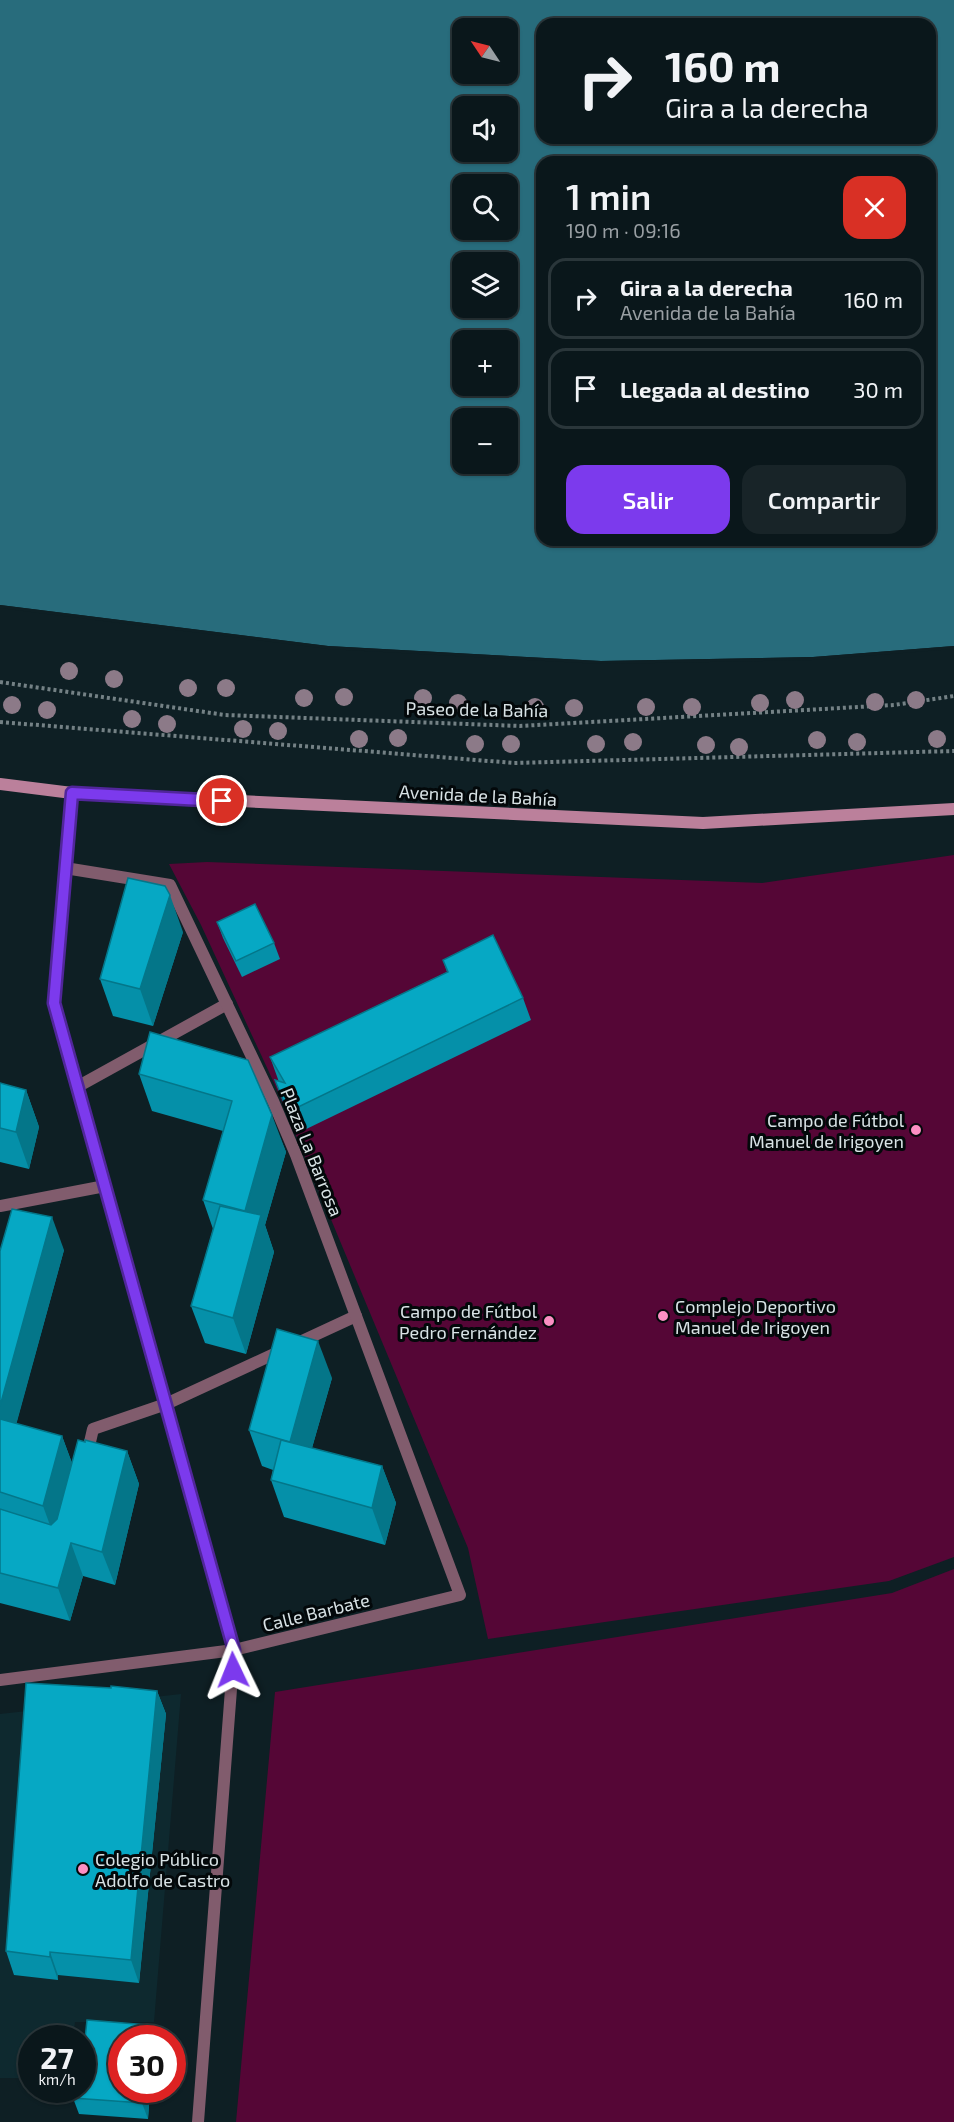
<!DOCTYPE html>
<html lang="es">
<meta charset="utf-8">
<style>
:root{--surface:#0a171b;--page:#182428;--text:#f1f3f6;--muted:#999fa3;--line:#2a363a;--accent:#7c3aed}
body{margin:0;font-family:"Exo 2",sans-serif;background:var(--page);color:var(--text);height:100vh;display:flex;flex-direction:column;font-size:22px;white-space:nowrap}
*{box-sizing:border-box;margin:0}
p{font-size:20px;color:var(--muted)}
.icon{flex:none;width:33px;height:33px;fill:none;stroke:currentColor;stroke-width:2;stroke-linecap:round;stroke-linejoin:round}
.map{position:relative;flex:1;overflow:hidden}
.drawer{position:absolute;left:536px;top:156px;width:400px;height:390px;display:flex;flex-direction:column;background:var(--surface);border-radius:18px;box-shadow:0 2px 4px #0004,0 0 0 2px var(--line)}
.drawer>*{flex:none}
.hud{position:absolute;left:536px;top:18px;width:400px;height:126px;border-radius:18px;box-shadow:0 2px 4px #0004,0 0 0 2px var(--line);background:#0a171b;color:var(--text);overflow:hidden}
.needle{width:39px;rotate:305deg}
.tools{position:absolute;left:452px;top:18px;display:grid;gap:12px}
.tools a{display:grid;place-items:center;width:66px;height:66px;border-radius:12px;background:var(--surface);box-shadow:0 2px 4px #0004,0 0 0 2px var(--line);font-size:30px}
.speed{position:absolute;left:18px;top:2025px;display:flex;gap:12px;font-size:30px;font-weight:700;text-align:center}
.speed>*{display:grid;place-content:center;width:78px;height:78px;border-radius:50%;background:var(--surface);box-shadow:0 2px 4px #0004,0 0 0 2px var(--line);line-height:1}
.speed small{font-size:15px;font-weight:400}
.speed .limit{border:9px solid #d22;background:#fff;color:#111}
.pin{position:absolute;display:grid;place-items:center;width:51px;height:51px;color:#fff;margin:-26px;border:3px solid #fff;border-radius:50%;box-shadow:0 2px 6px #0007}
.me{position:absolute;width:66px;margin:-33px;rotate:358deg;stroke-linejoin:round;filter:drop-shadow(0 0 4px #0008)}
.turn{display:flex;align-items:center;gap:21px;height:126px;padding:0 30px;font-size:27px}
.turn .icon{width:78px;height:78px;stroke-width:2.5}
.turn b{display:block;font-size:42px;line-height:51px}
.round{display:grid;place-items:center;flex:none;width:63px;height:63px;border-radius:18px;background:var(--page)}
.overview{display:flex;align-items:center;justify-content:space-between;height:102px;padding:0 30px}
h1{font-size:36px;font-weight:600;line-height:45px}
.button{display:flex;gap:12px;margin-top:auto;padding:12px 30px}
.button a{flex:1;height:69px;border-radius:18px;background:var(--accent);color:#fff;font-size:24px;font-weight:600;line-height:69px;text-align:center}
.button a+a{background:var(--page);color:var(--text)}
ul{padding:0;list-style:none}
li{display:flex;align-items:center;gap:18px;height:81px;margin:0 12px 9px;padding:0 18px;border:3px solid var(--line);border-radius:18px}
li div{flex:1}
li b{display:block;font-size:22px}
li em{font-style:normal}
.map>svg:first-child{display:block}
.built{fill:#0e292f}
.green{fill:#550636}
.water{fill:#286c7c;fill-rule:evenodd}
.pier{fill:#0e1f24}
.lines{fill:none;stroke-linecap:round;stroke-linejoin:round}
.path{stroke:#748185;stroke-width:4;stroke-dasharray:3 3;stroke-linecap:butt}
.street{stroke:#815c6d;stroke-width:12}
.secondary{stroke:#bb809b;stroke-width:12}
.tree{fill:#8c7a88}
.wall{fill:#0590a9}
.shaded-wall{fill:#047689}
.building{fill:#06a8c4;stroke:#047689;stroke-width:1.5}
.route-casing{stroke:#51269a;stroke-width:15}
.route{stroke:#7c3aed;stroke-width:10}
.poi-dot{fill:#fb8fc3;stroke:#03080a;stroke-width:2}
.labels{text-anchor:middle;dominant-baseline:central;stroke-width:6;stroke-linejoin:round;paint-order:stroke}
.street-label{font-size:18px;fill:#d9e3e6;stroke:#03080a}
.poi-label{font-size:18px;fill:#d9e3e6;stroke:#03080a;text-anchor:end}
</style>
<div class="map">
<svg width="954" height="2122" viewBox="0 0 954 2122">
<rect width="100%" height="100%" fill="#0e1f24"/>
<polygon class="built" points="181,1694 154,2022 75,2022 73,2038 32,2038 31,2078 0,2078 0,1714"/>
<g class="green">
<polygon points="954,855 954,1557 889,1581 488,1639 468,1548 275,1085 201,925 169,864 207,862 762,883"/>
<polygon points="954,1569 954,2122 236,2122 275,1692 892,1593"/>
</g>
<path class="water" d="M0,0H954V646L813,657L601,661L328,646L0,605ZM542,24H930V138H542ZM462,28H507V74H462ZM462,106H507V152H462ZM542,162H930V540H542ZM462,184H507V230H462ZM462,262H507V308H462ZM462,340H507V386H462ZM462,418H507V464H462Z"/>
<polygon class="pier" points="0,605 328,646 601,661 813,657 954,646 954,649 813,660 601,664 328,649 39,613 0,608"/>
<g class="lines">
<g class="path">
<polyline points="0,682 225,715 520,726 894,705 954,696"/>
<polyline points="0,722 514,763 954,751"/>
</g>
<g class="street">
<polyline points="72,793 54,1003 234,1650 198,2122"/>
<polyline points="77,1087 227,1004"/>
<polyline points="0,1206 105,1186"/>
<polyline points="87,1455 93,1429 166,1404 356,1316"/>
<polyline points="0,1680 234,1650 460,1595 296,1155 273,1101 170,885 65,868"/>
</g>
<polyline class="secondary" points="0,784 72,793 703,823 954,809"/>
</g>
<g class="tree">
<circle cx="69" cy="671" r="9"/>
<circle cx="114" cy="679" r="9"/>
<circle cx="188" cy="688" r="9"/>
<circle cx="226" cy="688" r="9"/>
<circle cx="344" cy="697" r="9"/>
<circle cx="304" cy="698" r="9"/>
<circle cx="423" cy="698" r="9"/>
<circle cx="795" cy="700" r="9"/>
<circle cx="916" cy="700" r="9"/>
<circle cx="875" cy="702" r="9"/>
<circle cx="458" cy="703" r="9"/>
<circle cx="760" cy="703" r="9"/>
<circle cx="12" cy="705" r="9"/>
<circle cx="535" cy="707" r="9"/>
<circle cx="646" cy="707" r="9"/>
<circle cx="692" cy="707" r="9"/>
<circle cx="574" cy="708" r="9"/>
<circle cx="47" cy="710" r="9"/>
<circle cx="132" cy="719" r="9"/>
<circle cx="167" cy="724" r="9"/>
<circle cx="243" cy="729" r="9"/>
<circle cx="278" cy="731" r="9"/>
<circle cx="398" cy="738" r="9"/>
<circle cx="359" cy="739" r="9"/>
<circle cx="937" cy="739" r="9"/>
<circle cx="817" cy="740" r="9"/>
<circle cx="633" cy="742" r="9"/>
<circle cx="857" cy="742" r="9"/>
<circle cx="475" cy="744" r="9"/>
<circle cx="511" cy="744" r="9"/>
<circle cx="596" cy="744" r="9"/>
<circle cx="706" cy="745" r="9"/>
<circle cx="739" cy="747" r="9"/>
</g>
<g class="wall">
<polygon points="217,922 274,943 280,959 242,977 223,938"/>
<polygon points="183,932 153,1026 113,1016 100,979"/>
<polygon points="443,960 523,998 531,1020 296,1134 283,1102 275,1080 279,1082 270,1057 447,972"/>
<polygon points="248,1060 286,1152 265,1225 274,1252 246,1354 205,1343 191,1306 213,1229 203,1200 223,1131 152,1111 139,1074"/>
<polygon points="0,1083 26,1090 39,1127 29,1169 0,1162"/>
<polygon points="64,1250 16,1424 62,1436 72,1463 127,1451 139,1484 115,1585 83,1576 70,1621 0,1603 0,1251"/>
<polygon points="332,1378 312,1448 382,1466 396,1503 385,1545 284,1517 271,1480 273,1470 262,1466 249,1430"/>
<polygon points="157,1691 166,1714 139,1983 58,1975 58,1980 14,1975 6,1951"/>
<polygon points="87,2020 148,2025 153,2038 122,2038 122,2090 150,2090 148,2119 79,2114 73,2098 74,2090 82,2090 82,2059 83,2059"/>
</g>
<g class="shaded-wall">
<polygon points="170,895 183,932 153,1026 140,989"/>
<polygon points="26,1090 39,1127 29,1169 16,1132"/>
<polygon points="272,1115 286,1152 265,1225 274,1252 246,1354 233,1318 245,1211"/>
<polygon points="52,1217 64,1250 9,1451 0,1428 0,1406"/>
<polygon points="318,1341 332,1378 303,1479 290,1442"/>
<polygon points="62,1436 74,1469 55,1539 43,1506"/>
<polygon points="127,1451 139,1484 115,1585 102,1552"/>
<polygon points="382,1466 396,1503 385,1545 372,1508"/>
<polygon points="71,1543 83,1576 70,1621 58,1588"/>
<polygon points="157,1691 166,1714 139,1983 131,1960"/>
<polygon points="50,1952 58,1975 58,1980 50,1957"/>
<polygon points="148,2025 153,2038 147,2038"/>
<polygon points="143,2090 150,2090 148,2119 142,2103"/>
</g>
<g class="building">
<polygon points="128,878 165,886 170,895 140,989 100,979"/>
<polygon points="255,904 274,943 236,961 217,922"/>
<polygon points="493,935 523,998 288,1112 275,1080 285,1083 270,1057 448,972 443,960"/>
<polygon points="150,1032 248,1060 272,1115 245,1211 203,1200 232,1101 139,1074"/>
<polygon points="0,1083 26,1090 16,1132 0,1128"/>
<polygon points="220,1206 261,1215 233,1318 191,1306"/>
<polygon points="12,1209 52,1217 0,1406 0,1251"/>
<polygon points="277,1329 318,1341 290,1442 249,1430"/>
<polygon points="0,1419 62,1436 43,1506 0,1492"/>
<polygon points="78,1440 85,1442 85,1440 127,1451 102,1552 71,1543 58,1588 0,1573 0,1509 51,1525 57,1519"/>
<polygon points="281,1440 382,1466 372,1508 271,1480"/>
<polygon points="26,1683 111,1688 111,1686 157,1691 131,1960 50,1952 50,1957 6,1951"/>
<polygon points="87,2020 148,2025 147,2038 122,2038 122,2090 143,2090 142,2103 73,2098 74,2090 82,2090 82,2059 83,2059"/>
</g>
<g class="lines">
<defs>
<polyline id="route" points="222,801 72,793 54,1003 234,1650 233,1670"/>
</defs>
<use href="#route" class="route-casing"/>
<use href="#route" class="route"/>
</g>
<g class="poi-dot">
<circle cx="916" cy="1130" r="6"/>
<circle cx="663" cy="1316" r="6"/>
<circle cx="549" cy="1321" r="6"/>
<circle cx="83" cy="1869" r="6"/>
</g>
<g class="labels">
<g class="street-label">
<text transform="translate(477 709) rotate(1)">Paseo de la Bahía</text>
<text transform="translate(478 795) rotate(3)">Avenida de la Bahía</text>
<text transform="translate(312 1152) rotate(68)">Plaza La Barrosa</text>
<text transform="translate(316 1612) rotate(-14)">Calle Barbate</text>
</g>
<g class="poi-label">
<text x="904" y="1120">Campo de Fútbol<tspan x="904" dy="21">Manuel de Irigoyen</tspan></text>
<text x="675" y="1306" text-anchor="start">Complejo Deportivo<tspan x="675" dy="21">Manuel de Irigoyen</tspan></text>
<text x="537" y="1311">Campo de Fútbol<tspan x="537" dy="21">Pedro Fernández</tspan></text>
<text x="95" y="1859" text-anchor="start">Colegio Público<tspan x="95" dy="21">Adolfo de Castro</tspan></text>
</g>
</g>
</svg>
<div class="tools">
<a><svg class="needle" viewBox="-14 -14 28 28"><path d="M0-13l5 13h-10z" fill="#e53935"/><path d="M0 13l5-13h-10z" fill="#999fa3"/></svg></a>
<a><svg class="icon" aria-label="sound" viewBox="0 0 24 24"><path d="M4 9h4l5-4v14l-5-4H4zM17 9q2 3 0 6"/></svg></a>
<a><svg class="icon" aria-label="search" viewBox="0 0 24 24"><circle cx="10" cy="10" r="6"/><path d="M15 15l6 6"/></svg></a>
<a><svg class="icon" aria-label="layers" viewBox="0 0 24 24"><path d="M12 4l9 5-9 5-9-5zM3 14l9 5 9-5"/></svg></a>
<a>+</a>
<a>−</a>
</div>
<div class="speed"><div>27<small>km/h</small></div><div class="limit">30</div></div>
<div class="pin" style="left:222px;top:801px;background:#d93025"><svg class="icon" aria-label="arrive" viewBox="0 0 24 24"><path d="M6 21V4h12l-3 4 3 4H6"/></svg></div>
<svg class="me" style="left:233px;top:1670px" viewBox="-20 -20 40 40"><path d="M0-17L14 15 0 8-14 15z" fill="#7c3aed" stroke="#fff" stroke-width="4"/></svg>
<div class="hud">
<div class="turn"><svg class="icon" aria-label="right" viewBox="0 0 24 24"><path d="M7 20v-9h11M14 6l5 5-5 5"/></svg><div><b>160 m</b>Gira a la derecha</div></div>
</div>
<section class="drawer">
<div class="overview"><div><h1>1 min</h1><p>190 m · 09:16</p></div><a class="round" style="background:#d93025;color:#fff"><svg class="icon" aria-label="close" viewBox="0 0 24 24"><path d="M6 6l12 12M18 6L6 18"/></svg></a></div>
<ul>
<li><svg class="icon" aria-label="right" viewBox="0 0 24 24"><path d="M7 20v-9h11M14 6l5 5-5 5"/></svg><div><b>Gira a la derecha</b><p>Avenida de la Bahía</p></div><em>160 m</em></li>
<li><svg class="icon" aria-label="arrive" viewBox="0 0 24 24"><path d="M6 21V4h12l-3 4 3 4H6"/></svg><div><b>Llegada al destino</b></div><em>30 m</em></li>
</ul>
<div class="button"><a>Salir</a><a>Compartir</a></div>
</section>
</div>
